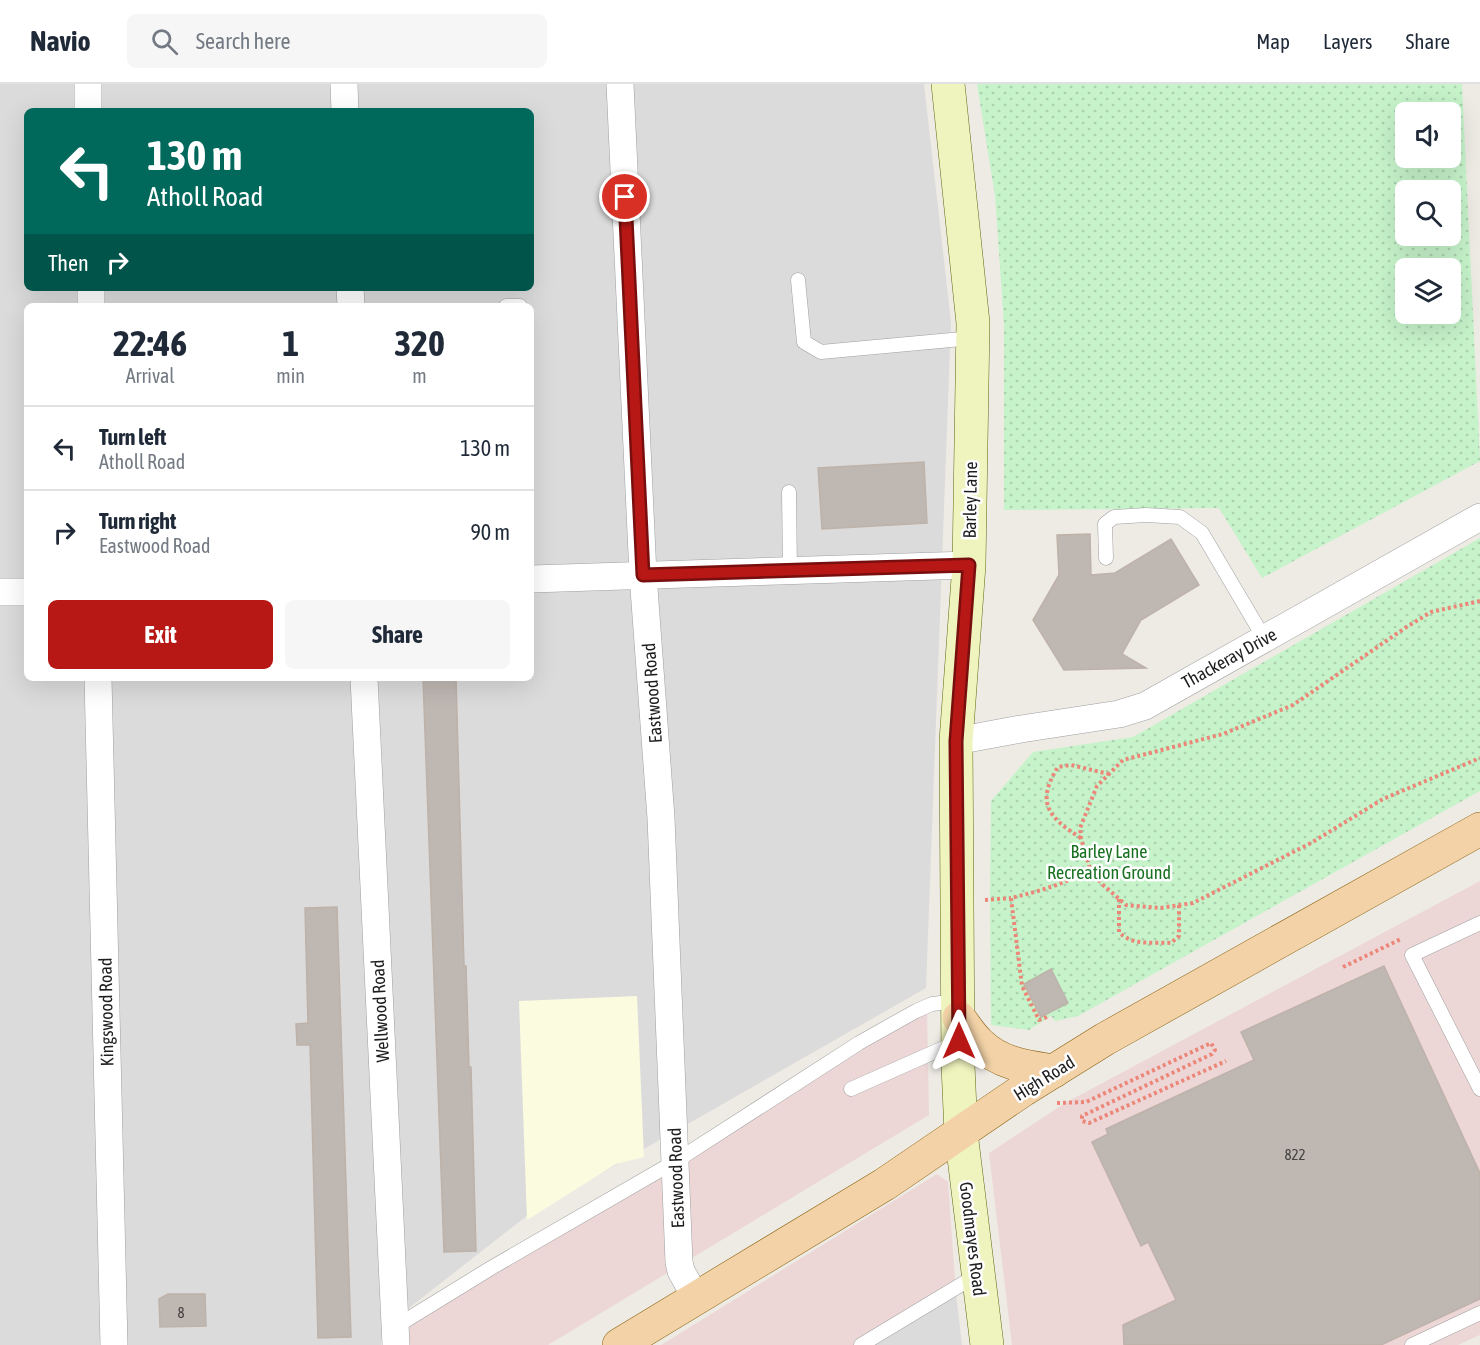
<!DOCTYPE html>
<style>
:root{--surface:#fff;--page:#f6f6f7;--text:#1f2937;--muted:#747a83;--line:#e0e1e3;--accent:#b71715}
body{margin:0;font-family:"Asap Condensed",sans-serif;background:var(--page);color:var(--text);height:100vh;display:flex;flex-direction:column;font-size:22px;white-space:nowrap}
*{box-sizing:border-box;margin:0}
p{font-size:20px;color:var(--muted)}
.icon{flex:none;width:33px;height:33px;fill:none;stroke:currentColor;stroke-width:2;stroke-linecap:round;stroke-linejoin:round}
.map{position:relative;flex:1;overflow:hidden}
.side{position:absolute;left:24px;top:219px;width:510px;height:378px;display:flex;flex-direction:column;background:var(--surface);border-radius:9px;box-shadow:0 6px 24px #0002}
.side>*{flex:none}
.top-card{position:absolute;left:24px;top:24px;width:510px;height:183px;border-radius:9px;box-shadow:0 6px 24px #0002;background:#00695c;color:#fff;overflow:hidden}
.tools{position:absolute;left:1395px;top:18px;display:grid;gap:12px}
.tools a{display:grid;place-items:center;width:66px;height:66px;border-radius:9px;background:var(--surface);box-shadow:0 6px 24px #0002;font-size:30px}
.pin{position:absolute;display:grid;place-items:center;width:51px;height:51px;color:#fff;margin:-26px;border:3px solid #fff;border-radius:50%;box-shadow:0 2px 6px #0007}
.me{position:absolute;width:66px;margin:-33px;rotate:0deg;stroke-linejoin:round;filter:drop-shadow(0 0 4px #0008)}
.turn{display:flex;align-items:center;gap:21px;height:126px;padding:0 24px;font-size:27px}
.turn .icon{width:78px;height:78px;stroke-width:2.5}
.turn b{display:block;font-size:42px;line-height:51px}
.then{display:flex;align-items:center;height:57px;padding:0 24px;background:#0003;gap:12px;font-size:22px}
.eta{display:flex;justify-content:space-evenly;align-items:center;height:102px;text-align:center}
.eta b{font-size:36px;font-weight:700;line-height:42px}
.action{display:flex;gap:12px;margin-top:auto;padding:12px 24px}
.action a{flex:1;height:69px;border-radius:9px;background:var(--accent);color:#fff;font-size:24px;font-weight:700;line-height:69px;text-align:center}
.action a+a{background:var(--page);color:var(--text)}
ul{padding:0;list-style:none}
li{display:flex;align-items:center;gap:18px;height:84px;padding:0 24px;border-top:2px solid var(--line)}
li div{flex:1}
li b{display:block;font-size:22px}
li em{font-style:normal}
header{display:flex;align-items:center;gap:36px;box-sizing:border-box;height:84px;padding:0 30px;background:var(--surface);border-bottom:2px solid var(--line)}
header strong{font-size:28px}
nav{display:flex;gap:33px;margin-inline-start:auto;font-size:21px}
.search{width:420px;height:54px;background:var(--page);display:flex;align-items:center;gap:15px;box-sizing:border-box;padding:0 21px;border-radius:9px;color:var(--muted);font-size:22px}
.map>svg:first-child{display:block}
.residential{fill:#dcdbdb;fill-rule:evenodd}
.commercial{fill:#edd7d6}
.education{fill:#fbfbe0}
.park{fill:url(#park-dots);fill-rule:evenodd}
.building{fill:#beb7b2;stroke:#beb2a9;stroke-width:1.5}
.lines{fill:none;stroke-linecap:round;stroke-linejoin:round}
.service-casing{stroke:#9f9f9f;stroke-width:15}
.minor-casing{stroke:#9f9f9f;stroke-width:28}
.secondary-casing{stroke:#5e6910;stroke-width:34}
.primary-casing{stroke:#886210;stroke-width:34}
.path{stroke:#eb8678;stroke-width:4;stroke-dasharray:3 3;stroke-linecap:butt}
.service{stroke:#fff;stroke-width:14}
.minor{stroke:#fff;stroke-width:27}
.secondary{stroke:#eff3be;stroke-width:33}
.primary{stroke:#f2d2a6;stroke-width:33}
.route-casing{stroke:#770f0e;stroke-width:15}
.route{stroke:#b71715;stroke-width:10}
.labels{text-anchor:middle;dominant-baseline:central;stroke-width:5;stroke-linejoin:round;paint-order:stroke}
.number-label{font-size:15px;fill:#464443}
.street-label{font-size:18px;fill:#1e1e1e;stroke:#fff}
.park-label{font-size:18px;fill:#177120;stroke:#fff}
</style>
<header>
<strong>Navio</strong>
<div class="search"><svg class="icon" aria-label="search" viewBox="0 0 24 24"><circle cx="10" cy="10" r="6"/><path d="M15 15l6 6"/></svg>Search here</div>
<nav><a>Map</a><a>Layers</a><a>Share</a></nav>
</header>
<div class="map">
<svg width="1480" height="1261" viewBox="0 0 1480 1261">
<defs>
<pattern id="park-dots" width="8" height="8" patternUnits="userSpaceOnUse" patternTransform="scale(1.5)"><rect width="8" height="8" fill="#c6f3ca"/><path d="M2 2h.1M6 6h.1" fill="none" stroke="#aad0ad" stroke-width="1.8" stroke-linecap="round"/></pattern>
</defs>
<rect width="100%" height="100%" fill="#eeebe5"/>
<g class="residential">
<path d="M0,0H924L951,238L926,904L528,1131L382,1245L381,1261H0ZM27,27H531V204H27ZM27,222H531V594H27Z"/>
<polygon points="956,1210 962,1261 868,1261"/>
</g>
<g class="commercial">
<polygon points="1480,797 1480,1251 1458,1261 1012,1261 989,1069 1065,1019"/>
<polygon points="927,924 929,1031 548,1261 408,1261 406,1232"/>
<polygon points="937,1090 948,1098 956,1210 868,1261 661,1261"/>
</g>
<polygon class="education" points="637,912 644,1073 616,1080 527,1136 519,917"/>
<g class="park">
<path d="M977,0H1462L1480,377L1262,494L1219,424L1004,426V241L995,112ZM1406,28H1450V74H1406ZM1406,106H1450V152H1406ZM1406,184H1450V230H1406Z"/>
<polygon points="1480,454 1480,707 1078,932 1055,937 1051,932 1029,946 991,941 990,815 991,717 1033,668 1133,653"/>
</g>
<g class="building">
<polygon points="924,378 927,439 822,445 818,384"/>
<polygon points="1090,450 1091,491 1115,489 1171,455 1199,501 1141,536 1122,570 1146,584 1064,586 1033,536 1059,491 1057,451"/>
<polygon points="423,594 456,594 464,882 466,882 469,983 471,983 476,1167 444,1168"/>
<polygon points="337,823 351,1253 318,1254 310,961 297,961 296,940 308,939 305,824"/>
<polygon points="1384,882 1480,1089 1480,1215 1381,1261 1124,1261 1123,1241 1176,1216 1148,1158 1141,1162 1092,1058 1108,1050 1106,1045 1254,976 1241,948"/>
<polygon points="1051,885 1068,919 1041,933 1024,900"/>
<polygon points="168,1210 205,1210 206,1242 160,1243 159,1215"/>
</g>
<g class="lines">
<defs>
<g id="service">
<polyline points="798,196 804,258 821,268 973,254"/>
<polyline points="506,222 520,222"/>
<polyline points="789,408 790,487"/>
<polyline points="1106,474 1105,440 1114,433 1146,431 1180,433 1202,449 1264,554"/>
<polyline points="1480,839 1412,871 1480,1005"/>
<polyline points="851,1005 957,958"/>
<polyline points="395,1243 491,1184 676,1077 859,959 916,927 932,920 959,917"/>
<polyline points="861,1261 977,1191"/>
<polyline points="1412,1261 1480,1229"/>
</g>
<g id="minor">
<polyline points="88,0 88,27"/>
<polyline points="344,0 345,27"/>
<polyline points="620,0 643,491 661,734 679,1178 681,1187 696,1214"/>
<polyline points="91,204 91,222"/>
<polyline points="350,204 351,222"/>
<polyline points="531,495 969,481"/>
<polyline points="0,508 27,508"/>
<polyline points="98,594 114,1261"/>
<polyline points="364,594 396,1261"/>
<polyline points="956,657 1021,645 1119,630 1145,622 1480,433"/>
</g>
<polyline id="secondary" points="948,0 973,239 969,481 956,657 958,981 961,1049 987,1261"/>
<g id="primary">
<path d="M959,934C966,943 972,953 980,960C1000,980 1028,983 1054,987"/>
<polyline points="619,1261 885,1100 1023,1006 1105,955 1480,745"/>
</g>
</defs>
<use href="#service" class="service-casing"/>
<use href="#minor" class="minor-casing"/>
<use href="#secondary" class="secondary-casing"/>
<use href="#primary" class="primary-casing"/>
<g class="path">
<polyline points="1480,517 1431,528 1405,544 1293,621 1223,650 1123,676 1097,702 1080,744 1081,754 1090,785 1102,800 1126,821 1160,824 1193,819 1311,759 1383,715 1480,674"/>
<path d="M1081,754C1049,734 1035,719 1058,683L1071,681L1109,690"/>
<path d="M1119,815V848C1132,862 1153,858 1171,859L1179,852V821"/>
<polyline points="985,816 1011,814"/>
<polyline points="1343,883 1401,855"/>
<path d="M1047,933L1039,936L1022,902L1011,814C1040,807 1065,800 1090,785"/>
<polyline points="1057,1019 1086,1018 1211,959 1215,966 1212,970 1082,1032 1082,1037 1089,1039 1226,977"/>
</g>
<use href="#service" class="service"/>
<use href="#minor" class="minor"/>
<use href="#secondary" class="secondary"/>
<use href="#primary" class="primary"/>
</g>
<g class="lines">
<defs>
<polyline id="route" points="625,113 643,491 969,481 956,657 959,957"/>
</defs>
<use href="#route" class="route-casing"/>
<use href="#route" class="route"/>
</g>
<g class="labels">
<g class="number-label">
<text x="1295" y="1070">822</text>
<text x="181" y="1228">8</text>
</g>
<g class="street-label">
<text transform="translate(970 416) rotate(-89)">Barley Lane</text>
<text transform="translate(1229 574) rotate(-29)">Thackeray Drive</text>
<text transform="translate(652 609) rotate(-94)">Eastwood Road</text>
<text transform="translate(380 927) rotate(-93)">Wellwood Road</text>
<text transform="translate(106 928) rotate(-91)">Kingswood Road</text>
<text transform="translate(1044 994) rotate(-32)">High Road</text>
<text transform="translate(676 1094) rotate(-92)">Eastwood Road</text>
<text transform="translate(973 1155) rotate(83)">Goodmayes Road</text>
</g>
<g class="park-label">
<text x="1109" y="767">Barley Lane<tspan x="1109" dy="21">Recreation Ground</tspan></text>
</g>
</g>
</svg>
<div class="tools">
<a><svg class="icon" aria-label="sound" viewBox="0 0 24 24"><path d="M4 9h4l5-4v14l-5-4H4zM17 9q2 3 0 6"/></svg></a>
<a><svg class="icon" aria-label="search" viewBox="0 0 24 24"><circle cx="10" cy="10" r="6"/><path d="M15 15l6 6"/></svg></a>
<a><svg class="icon" aria-label="layers" viewBox="0 0 24 24"><path d="M12 4l9 5-9 5-9-5zM3 14l9 5 9-5"/></svg></a>
</div>
<div class="pin" style="left:625px;top:113px;background:#d93025"><svg class="icon" aria-label="arrive" viewBox="0 0 24 24"><path d="M6 21V4h12l-3 4 3 4H6"/></svg></div>
<svg class="me" style="left:959px;top:957px" viewBox="-20 -20 40 40"><path d="M0-17L14 15 0 8-14 15z" fill="#b71715" stroke="#fff" stroke-width="4"/></svg>
<div class="top-card">
<div class="turn"><svg class="icon" aria-label="left" viewBox="0 0 24 24"><path d="M17 20v-9H6M10 6l-5 5 5 5"/></svg><div><b>130 m</b>Atholl Road</div></div>
<div class="then">Then<svg class="icon" aria-label="right" viewBox="0 0 24 24"><path d="M7 20v-9h11M14 6l5 5-5 5"/></svg></div>
</div>
<section class="side">
<div class="eta">
<div><b>22:46</b><p>Arrival</p></div>
<div><b>1</b><p>min</p></div>
<div><b>320</b><p>m</p></div>
</div>
<ul>
<li><svg class="icon" aria-label="left" viewBox="0 0 24 24"><path d="M17 20v-9H6M10 6l-5 5 5 5"/></svg><div><b>Turn left</b><p>Atholl Road</p></div><em>130 m</em></li>
<li><svg class="icon" aria-label="right" viewBox="0 0 24 24"><path d="M7 20v-9h11M14 6l5 5-5 5"/></svg><div><b>Turn right</b><p>Eastwood Road</p></div><em>90 m</em></li>
</ul>
<div class="action"><a>Exit</a><a>Share</a></div>
</section>
</div>
